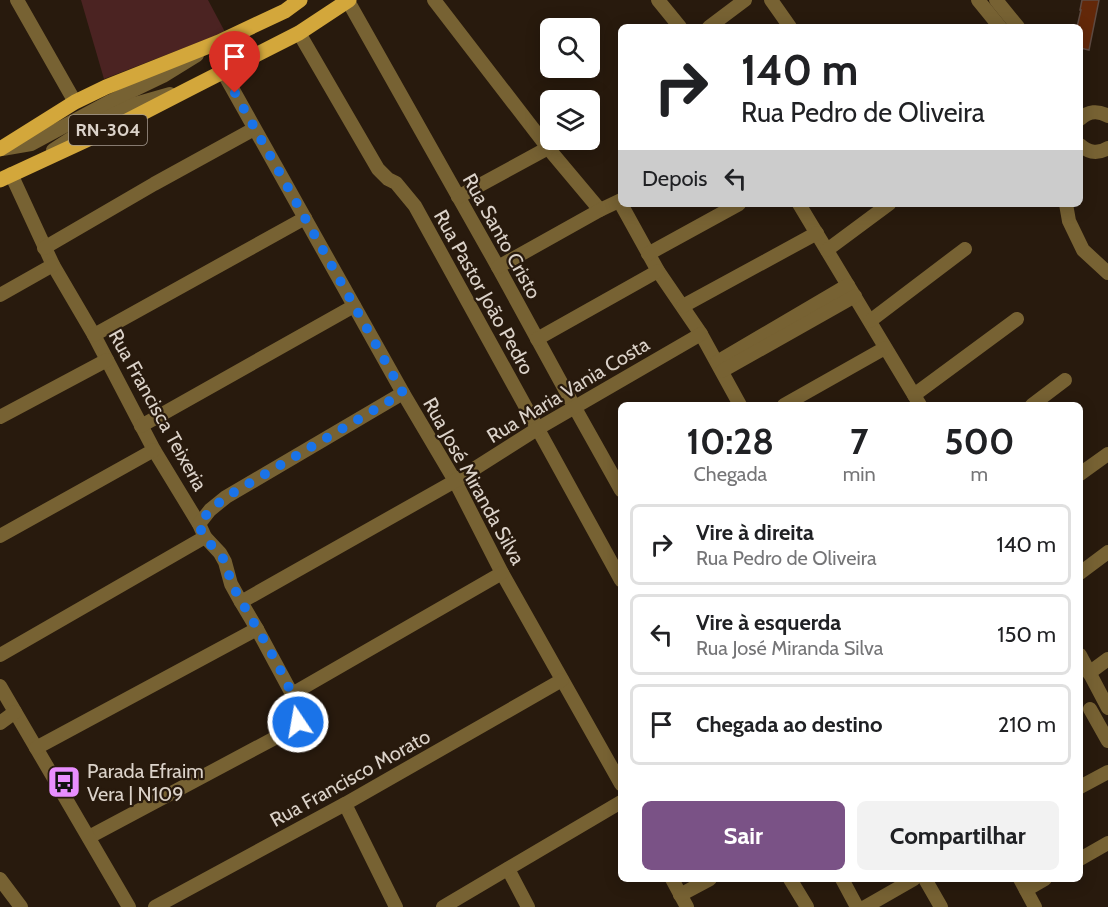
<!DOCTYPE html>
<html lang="pt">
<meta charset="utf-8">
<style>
:root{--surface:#fff;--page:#f2f2f2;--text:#202124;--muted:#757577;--line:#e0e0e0;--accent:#7a5286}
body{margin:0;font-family:Cabin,sans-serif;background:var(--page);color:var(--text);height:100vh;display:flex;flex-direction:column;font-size:22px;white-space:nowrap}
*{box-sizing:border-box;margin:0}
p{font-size:20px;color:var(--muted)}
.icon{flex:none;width:33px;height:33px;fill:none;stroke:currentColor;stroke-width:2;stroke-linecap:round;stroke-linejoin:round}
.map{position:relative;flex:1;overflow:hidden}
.side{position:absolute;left:618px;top:402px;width:465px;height:480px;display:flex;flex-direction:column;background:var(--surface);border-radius:9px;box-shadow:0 3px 15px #0003}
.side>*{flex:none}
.hud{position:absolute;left:618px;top:24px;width:465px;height:183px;border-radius:9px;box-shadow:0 3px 15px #0003;background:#fff;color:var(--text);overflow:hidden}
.tools{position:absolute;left:540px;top:18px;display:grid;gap:12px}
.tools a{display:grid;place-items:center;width:60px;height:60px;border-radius:9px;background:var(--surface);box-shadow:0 3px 15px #0003;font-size:30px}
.pin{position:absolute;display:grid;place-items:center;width:51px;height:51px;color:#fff;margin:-62px -26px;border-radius:50% 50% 50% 0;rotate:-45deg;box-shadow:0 0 6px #0007}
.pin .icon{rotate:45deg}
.me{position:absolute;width:66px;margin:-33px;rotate:348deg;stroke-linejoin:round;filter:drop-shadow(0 0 4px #0008)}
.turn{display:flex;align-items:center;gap:21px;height:126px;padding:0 24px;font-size:27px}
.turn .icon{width:78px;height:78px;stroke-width:2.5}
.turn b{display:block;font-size:42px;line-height:51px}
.then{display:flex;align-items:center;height:57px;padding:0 24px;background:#0003;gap:12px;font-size:22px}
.eta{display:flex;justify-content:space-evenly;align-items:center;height:102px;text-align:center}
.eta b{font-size:36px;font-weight:700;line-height:42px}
.cta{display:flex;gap:12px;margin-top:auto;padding:12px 24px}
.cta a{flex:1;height:69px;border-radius:9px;background:var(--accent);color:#fff;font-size:24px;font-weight:700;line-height:69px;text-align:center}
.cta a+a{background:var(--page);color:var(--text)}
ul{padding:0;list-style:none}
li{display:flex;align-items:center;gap:18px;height:81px;margin:0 12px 9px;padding:0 12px;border:3px solid var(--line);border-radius:9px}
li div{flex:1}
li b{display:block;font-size:22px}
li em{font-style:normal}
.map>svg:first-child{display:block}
.green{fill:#4b2322}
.building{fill:#632809;stroke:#5e4a41;stroke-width:1.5}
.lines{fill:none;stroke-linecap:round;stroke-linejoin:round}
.minor{stroke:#776233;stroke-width:14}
.major{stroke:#d3a73b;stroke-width:15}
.route{stroke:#1a73e8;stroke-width:10;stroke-dasharray:0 18}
.labels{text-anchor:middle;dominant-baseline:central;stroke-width:4.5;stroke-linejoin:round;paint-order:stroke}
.shield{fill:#281a0d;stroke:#a59b91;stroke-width:1.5}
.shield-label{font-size:18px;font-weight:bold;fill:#dbd2c9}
.street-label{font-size:20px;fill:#dbd2c9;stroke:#281a0d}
.poi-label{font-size:20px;fill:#dbd2c9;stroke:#281a0d;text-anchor:start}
</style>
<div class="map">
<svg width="1108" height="907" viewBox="0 0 1108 907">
<rect width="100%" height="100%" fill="#281a0d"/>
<polygon class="green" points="81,0 208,0 225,32 104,79"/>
<polygon class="building" points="1082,0 1099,0 1089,50 1080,48 1080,27 1077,27 1081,10 1080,10"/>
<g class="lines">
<g class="minor">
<polyline points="17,0 75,102"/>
<polyline points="434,0 548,148 600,210"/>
<polyline points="658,0 680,27"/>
<polyline points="771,0 790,27"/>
<polyline points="978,0 1000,27"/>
<polyline points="996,0 1018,27"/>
<polyline points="348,1 498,267 575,408 621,490"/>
<polyline points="709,27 745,0"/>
<polyline points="299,33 378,169 388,179 396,183 415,206 621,580"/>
<polyline points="223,72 403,393 455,481 502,573 621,784"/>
<path d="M1080,119C1088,111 1098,110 1108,116"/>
<path d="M1080,145C1089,153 1098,154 1108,148"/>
<polyline points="2,149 31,144 111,101 163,76 197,55"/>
<polyline points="53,150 90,126 135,104 170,94"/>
<polyline points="11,174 53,265 94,335 154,450 199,524 205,537 220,553 225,562 231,584 241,602 257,629 292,694 298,712 299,718 295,726 288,731 89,837"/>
<polyline points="458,197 548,148"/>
<polyline points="621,204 658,271 701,334 740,405"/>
<polyline points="799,204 920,405"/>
<polyline points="1066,204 1069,221 1083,250 1108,273"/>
<polyline points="44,248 154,184 254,129"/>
<polyline points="827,250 889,204"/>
<polyline points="648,254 739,204"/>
<polyline points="498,267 600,210 621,200"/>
<polyline points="0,295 53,265"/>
<polyline points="683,306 817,233"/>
<polyline points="870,321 965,249"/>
<polyline points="94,335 305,218"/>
<polyline points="537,339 658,271"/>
<polyline points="717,362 848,285"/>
<polyline points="722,371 855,296"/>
<polyline points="914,395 1017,319"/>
<polyline points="784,405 885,348"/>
<polyline points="1032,405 1065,380"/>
<polyline points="0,417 107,360"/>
<polyline points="141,426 354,306"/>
<polyline points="1080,474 1108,454"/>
<polyline points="199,524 210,510 226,497 403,393"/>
<polyline points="0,536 154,450"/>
<polyline points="1080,573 1108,552"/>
<polyline points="241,602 455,481 537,429 701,334"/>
<polyline points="0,655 205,537"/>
<polyline points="1080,655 1108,708"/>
<polyline points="1089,673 1108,659"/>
<polyline points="0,686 129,907"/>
<polyline points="292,694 502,573"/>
<polyline points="1090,709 1108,741"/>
<polyline points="0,723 15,712"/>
<polyline points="36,748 257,629"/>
<polyline points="1080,787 1108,772"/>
<polyline points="345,804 396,907"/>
<polyline points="1080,859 1108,843"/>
<polyline points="508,869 528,907"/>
<polyline points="0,879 21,907"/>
<polyline points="672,879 687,907"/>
<polyline points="790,879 807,907"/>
<polyline points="842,879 857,907"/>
<polyline points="925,879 941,907"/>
<polyline points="1020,879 1035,907"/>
<polyline points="1026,890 1045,879"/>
<polyline points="680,895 710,879"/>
<polyline points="155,907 345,804 562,680"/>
<polyline points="443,907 621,802"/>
<polyline points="865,907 914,879"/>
</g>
<g class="major">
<polyline points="0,149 75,102 106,87 219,42 285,11 300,0"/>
<polyline points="0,180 121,124 189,89 299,33 349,0"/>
</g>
</g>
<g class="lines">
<path class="route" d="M235,93L403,393L226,497L210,510L199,524C200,528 202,533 204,536C208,543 215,548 220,554C228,564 228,577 234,588C247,614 303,698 298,722"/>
</g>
<defs>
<symbol id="bus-square" viewBox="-11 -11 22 22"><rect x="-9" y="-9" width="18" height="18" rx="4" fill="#e98efe" stroke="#281a0d"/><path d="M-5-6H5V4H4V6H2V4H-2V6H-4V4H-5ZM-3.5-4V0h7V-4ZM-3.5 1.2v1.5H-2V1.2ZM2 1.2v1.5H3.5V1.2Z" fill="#111"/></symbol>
</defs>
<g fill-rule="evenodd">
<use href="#bus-square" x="45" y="763" width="38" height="38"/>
</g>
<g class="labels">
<rect class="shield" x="69" y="115" width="78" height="30" rx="4.5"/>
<g class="shield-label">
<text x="108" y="130">RN-304</text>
</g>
<g class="street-label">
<text transform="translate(502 236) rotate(61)">Rua Santo Cristo</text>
<text transform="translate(484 292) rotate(61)">Rua Pastor João Pedro</text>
<text transform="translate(568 390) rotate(-31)">Rua Maria Vania Costa</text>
<text transform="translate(158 410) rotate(61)">Rua Francisca Teixeria</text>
<text transform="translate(474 481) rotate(61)">Rua José Miranda Silva</text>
<text transform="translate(350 778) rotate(-29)">Rua Francisco Morato</text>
</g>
<g class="poi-label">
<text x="87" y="771">Parada Efraim<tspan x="87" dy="23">Vera | N109</tspan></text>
</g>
</g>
</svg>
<div class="tools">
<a><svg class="icon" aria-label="search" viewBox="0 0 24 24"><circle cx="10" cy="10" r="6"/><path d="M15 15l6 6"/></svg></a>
<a><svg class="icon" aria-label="layers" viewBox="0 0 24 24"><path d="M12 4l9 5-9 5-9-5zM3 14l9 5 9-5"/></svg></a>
</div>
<div class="pin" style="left:235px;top:93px;background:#d93025"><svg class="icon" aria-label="arrive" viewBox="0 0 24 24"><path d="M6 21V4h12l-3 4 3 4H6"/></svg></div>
<svg class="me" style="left:298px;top:722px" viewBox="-20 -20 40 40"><circle r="17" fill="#1a73e8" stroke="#fff" stroke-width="3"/><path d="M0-11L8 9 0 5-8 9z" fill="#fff"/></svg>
<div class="hud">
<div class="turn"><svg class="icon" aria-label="right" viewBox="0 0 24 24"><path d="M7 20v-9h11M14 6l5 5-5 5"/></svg><div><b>140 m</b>Rua Pedro de Oliveira</div></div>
<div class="then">Depois<svg class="icon" aria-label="left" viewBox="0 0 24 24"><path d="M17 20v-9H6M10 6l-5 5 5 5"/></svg></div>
</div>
<section class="side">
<div class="eta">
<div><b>10:28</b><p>Chegada</p></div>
<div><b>7</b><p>min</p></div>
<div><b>500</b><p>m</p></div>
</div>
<ul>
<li><svg class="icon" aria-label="right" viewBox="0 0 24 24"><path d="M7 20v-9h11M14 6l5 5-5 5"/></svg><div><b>Vire à direita</b><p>Rua Pedro de Oliveira</p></div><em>140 m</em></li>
<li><svg class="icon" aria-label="left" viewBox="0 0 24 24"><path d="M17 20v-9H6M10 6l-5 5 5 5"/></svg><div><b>Vire à esquerda</b><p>Rua José Miranda Silva</p></div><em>150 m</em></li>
<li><svg class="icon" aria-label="arrive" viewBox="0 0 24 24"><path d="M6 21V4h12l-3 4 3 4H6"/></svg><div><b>Chegada ao destino</b></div><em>210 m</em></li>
</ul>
<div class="cta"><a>Sair</a><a>Compartilhar</a></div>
</section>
</div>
